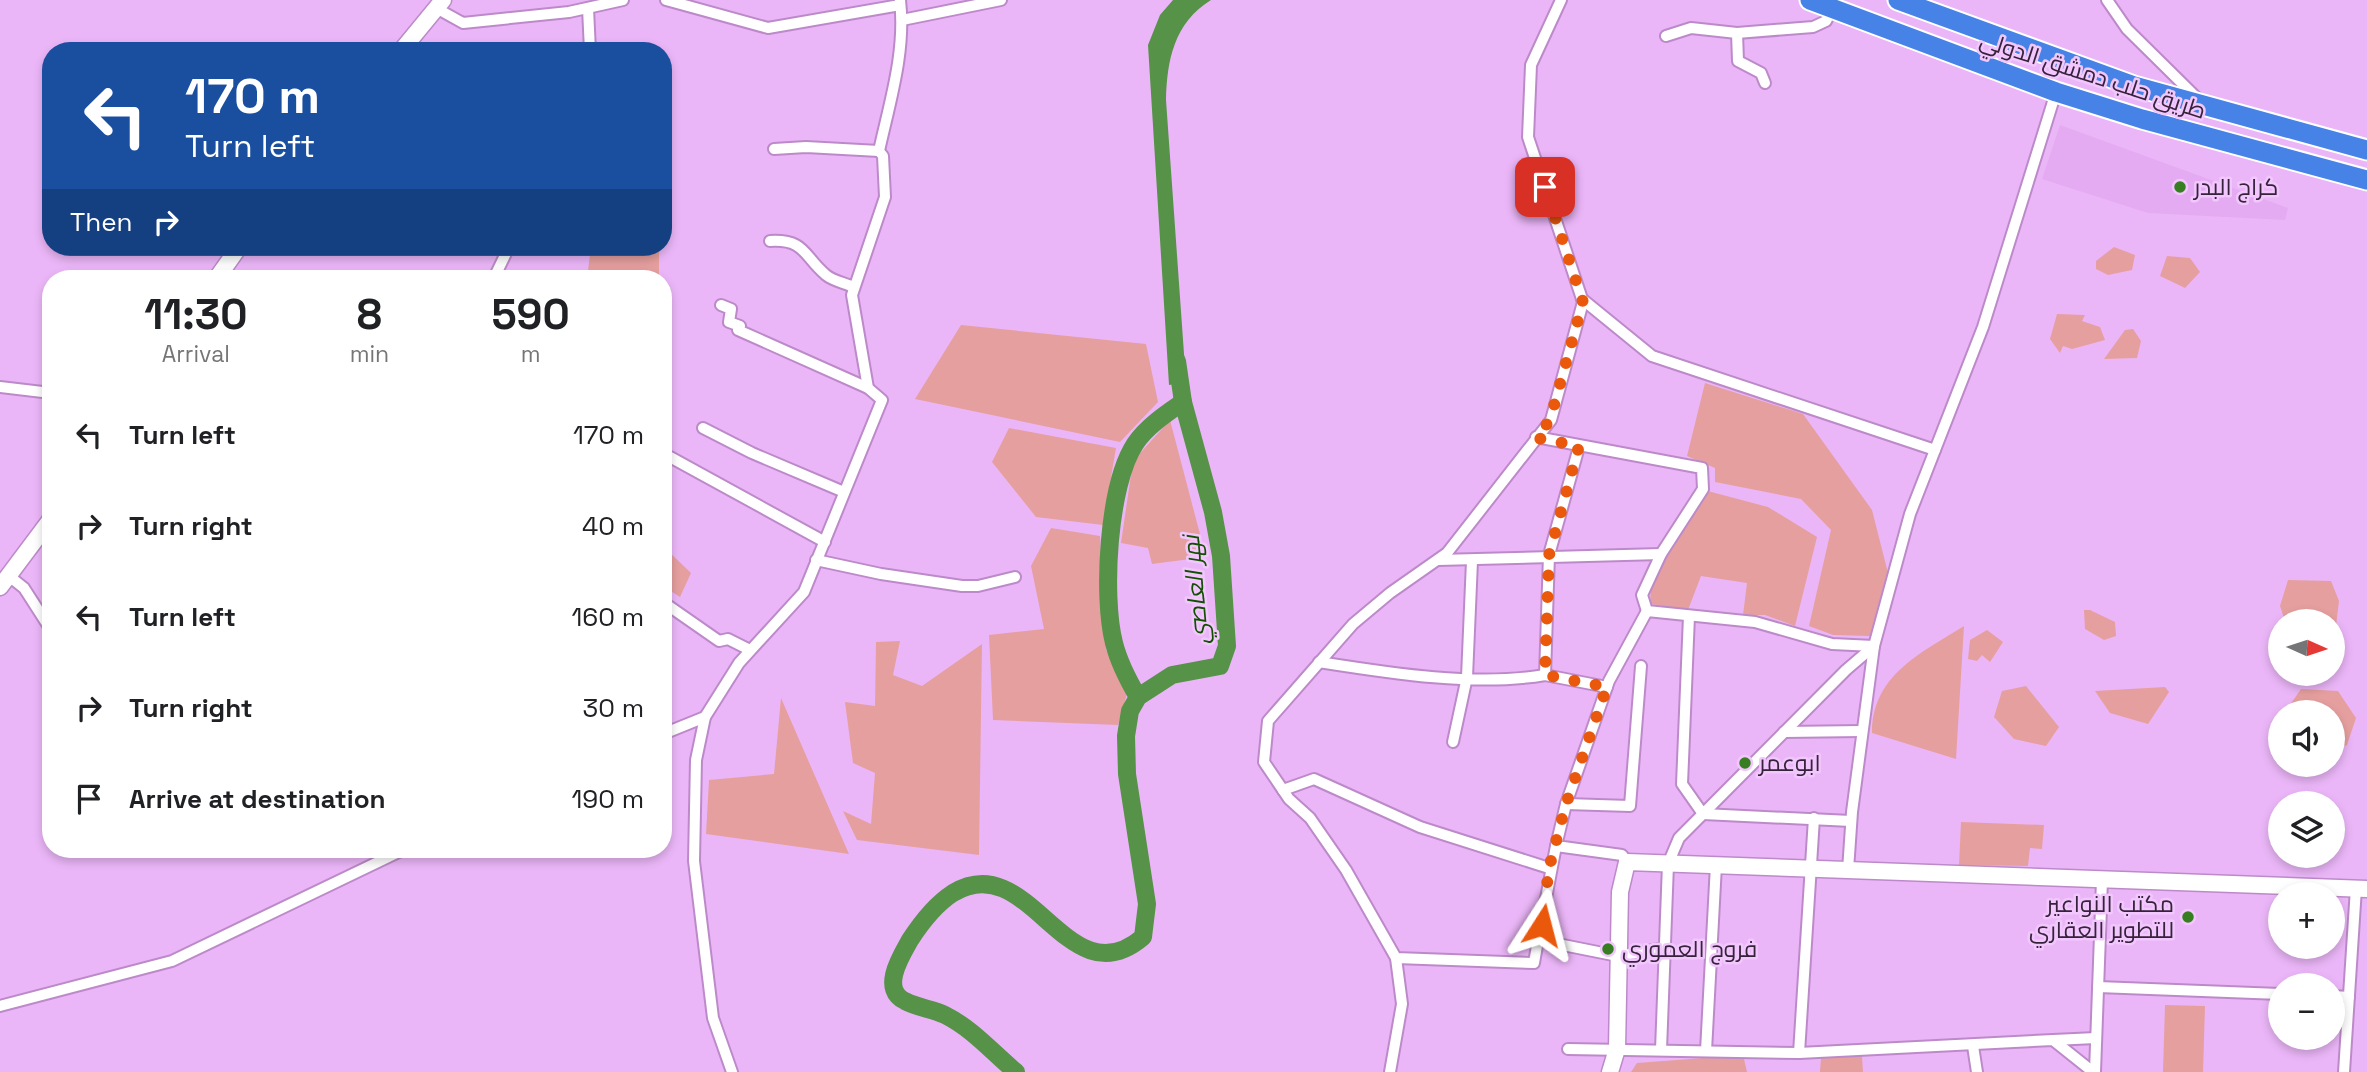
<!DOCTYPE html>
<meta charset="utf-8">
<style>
:root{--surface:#fff;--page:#f2f2f2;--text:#202124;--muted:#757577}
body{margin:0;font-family:"Space Grotesk",Cairo,sans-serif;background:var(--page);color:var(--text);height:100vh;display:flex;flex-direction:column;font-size:26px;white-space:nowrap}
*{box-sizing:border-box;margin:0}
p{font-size:23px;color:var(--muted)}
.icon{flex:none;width:38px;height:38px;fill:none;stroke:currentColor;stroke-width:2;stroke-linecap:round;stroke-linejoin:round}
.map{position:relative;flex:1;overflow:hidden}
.panel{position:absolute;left:42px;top:270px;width:630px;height:588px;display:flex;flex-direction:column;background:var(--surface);border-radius:28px;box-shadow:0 4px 10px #0003}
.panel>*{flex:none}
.guide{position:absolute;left:42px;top:42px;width:630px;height:214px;border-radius:28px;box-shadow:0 4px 10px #0003;background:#1a4fa0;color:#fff;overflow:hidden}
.needle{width:46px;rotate:93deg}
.fabs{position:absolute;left:2268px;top:609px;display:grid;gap:14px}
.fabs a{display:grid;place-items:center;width:77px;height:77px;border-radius:50%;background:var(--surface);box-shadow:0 4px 10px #0003;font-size:35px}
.pin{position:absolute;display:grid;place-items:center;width:60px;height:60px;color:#fff;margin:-30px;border-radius:14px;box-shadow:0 4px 10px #0006}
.me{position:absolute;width:77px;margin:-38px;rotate:9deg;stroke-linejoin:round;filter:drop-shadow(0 0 5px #0008)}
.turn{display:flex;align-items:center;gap:24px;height:147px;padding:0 28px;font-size:32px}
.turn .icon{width:91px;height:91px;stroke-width:2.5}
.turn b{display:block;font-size:49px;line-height:60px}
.then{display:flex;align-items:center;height:66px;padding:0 28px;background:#0003;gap:14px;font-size:26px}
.eta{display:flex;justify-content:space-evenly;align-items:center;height:119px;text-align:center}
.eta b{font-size:42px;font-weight:700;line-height:49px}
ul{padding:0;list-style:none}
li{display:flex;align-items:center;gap:21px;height:91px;padding:0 28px}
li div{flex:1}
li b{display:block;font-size:26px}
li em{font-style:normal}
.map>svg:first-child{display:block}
.built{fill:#e4aaf2}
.green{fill:#e69f9f}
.water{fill:#579249}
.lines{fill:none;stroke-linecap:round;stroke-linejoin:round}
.river{stroke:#579249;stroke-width:18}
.street-casing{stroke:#bd8ac9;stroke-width:14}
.secondary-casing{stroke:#bd8ac9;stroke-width:19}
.highway-casing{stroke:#fff;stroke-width:23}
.street{stroke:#fff;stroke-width:10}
.secondary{stroke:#fff;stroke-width:16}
.highway{stroke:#4783e7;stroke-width:19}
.route{stroke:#ea580c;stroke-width:12;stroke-dasharray:0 21.6}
.poi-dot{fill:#377e23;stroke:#f2c7fd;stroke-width:2.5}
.labels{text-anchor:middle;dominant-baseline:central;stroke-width:5;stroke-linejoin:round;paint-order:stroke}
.street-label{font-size:23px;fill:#37223c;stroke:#f2c7fd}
.poi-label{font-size:23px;fill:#37223c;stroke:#f2c7fd;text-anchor:start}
.water-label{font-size:24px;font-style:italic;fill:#134f00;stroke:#f2c7fd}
</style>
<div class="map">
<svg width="2367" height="1072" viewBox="0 0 2367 1072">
<rect width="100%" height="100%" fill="#ebb6f8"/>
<polygon class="built" points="2060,125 2288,208 2285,220 2148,213 2042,179"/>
<g class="green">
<polygon points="591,247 652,247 659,251 659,278 587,278"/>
<polygon points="2114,247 2135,255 2132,270 2108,275 2096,269 2096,261"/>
<polygon points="2167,256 2190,258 2200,272 2185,288 2160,276"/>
<polygon points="2057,314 2085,315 2082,321 2100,327 2105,340 2072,349 2063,346 2060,353 2050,339"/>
<polygon points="961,325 1146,344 1158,402 1120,442 915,399"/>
<polygon points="2133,329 2141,341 2137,358 2104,359 2125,330"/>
<polygon points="1705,383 1803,414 1872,510 1888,573 1870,636 1833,635 1809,626 1831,530 1801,499 1715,482 1715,468 1687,456"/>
<polygon points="1170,420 1206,557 1152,564 1148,548 1121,543 1133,461"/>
<polygon points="1009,428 1116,448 1103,525 1036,517 992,462"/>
<path d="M1704,490L1768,507L1817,537L1795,626L1765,615H1743L1747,583L1701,576L1688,610L1651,604C1645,572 1687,518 1704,490Z"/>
<polygon points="1051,528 1100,536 1106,650 1129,687 1118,725 993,720 989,635 1044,629 1031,566"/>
<polygon points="663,546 691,573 680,597 663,586"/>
<polygon points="2288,580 2331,581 2339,601 2335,634 2333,621 2285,621 2280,606"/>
<polygon points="2084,610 2090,610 2115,622 2116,636 2104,640 2085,629"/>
<path d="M1964,626L1956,759L1872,733C1872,675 1921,653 1964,626Z"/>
<polygon points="1987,630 2003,642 1990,662 1982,655 1977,661 1968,659 1970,640"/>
<polygon points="900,641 893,675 922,686 982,644 979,855 857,840 843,811 871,824 875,773 853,763 845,702 875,706 876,642"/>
<polygon points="2026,686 2059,727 2046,746 2014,739 1994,717 2002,691"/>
<polygon points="2165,687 2169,692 2148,724 2110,713 2095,691"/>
<polygon points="2301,689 2338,691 2356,718 2347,745 2333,751 2333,712 2285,712"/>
<polygon points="781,698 849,854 706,834 709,780 774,774"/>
<polygon points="1961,822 2044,825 2042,849 2030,848 2028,866 1959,865"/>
<polygon points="2165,1005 2205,1006 2203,1072 2163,1072"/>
<polygon points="1743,1055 1747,1072 1631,1072 1637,1063"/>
<polygon points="1862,1056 1863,1072 1820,1072 1821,1057"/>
</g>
<path class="water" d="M1173,0H1211C1174,23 1167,60 1166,100L1186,382L1169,385L1148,45L1160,15Z"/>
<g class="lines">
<g class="river">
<path d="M1138,697C1128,680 1119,663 1114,643C1102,596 1108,485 1135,444C1146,427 1167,413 1183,402"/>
<path d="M1016,1072C993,1053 973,1029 945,1015C933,1009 918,1008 905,1001C880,989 901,956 910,940C921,923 936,904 953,893C1030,846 1067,1002 1143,937L1147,904L1127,774L1126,736L1130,711L1138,697L1172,675L1220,666L1227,646L1221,556L1213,512L1183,402L1177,361"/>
</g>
<defs>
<g id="street">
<polyline points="666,0 768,28 900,5"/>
<polyline points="1561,0 1531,65 1528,137 1583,302 1551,420 1447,553 1390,593 1353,624 1268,721 1264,762 1289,799 1310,818 1346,870 1396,958 1534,963 1538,940 1618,956 1665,948"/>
<polyline points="2107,0 2127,29 2201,102"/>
<polyline points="436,8 463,23 569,12 623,0"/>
<polyline points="588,8 590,51"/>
<polyline points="902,20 1001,0"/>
<polyline points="1737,33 1738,61 1761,73 1765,83"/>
<polyline points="1666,36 1691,28 1737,33 1813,27 1826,21 1832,9"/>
<polyline points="774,149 806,147 879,151"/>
<path d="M770,241C806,239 803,256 826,275C833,281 845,283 853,287"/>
<polyline points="494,278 509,247"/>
<polyline points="1582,299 1652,356 1935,450"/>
<polyline points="721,305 731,309 729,322 740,326 738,330 868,388"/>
<polyline points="0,387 51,393"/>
<polyline points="703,428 752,453 844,492"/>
<polyline points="1536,437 1702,468 1703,489 1661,554 1642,595 1647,611 1755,622 1832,644 1874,646"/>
<polyline points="1579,447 1549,555 1545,675 1607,687"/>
<polyline points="670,457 825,542"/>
<polyline points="816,560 881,574 962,586 978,586 1015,577"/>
<polyline points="1438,560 1661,554"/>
<polyline points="9,576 24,588 51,630"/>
<polyline points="663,602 719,641 728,639 750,650"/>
<polyline points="1689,616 1682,784 1703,814 1851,821"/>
<path d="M1319,662C1389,673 1476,687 1545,675"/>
<polyline points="1784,732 1862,731"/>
<polyline points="663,734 705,717"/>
<polyline points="1453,742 1467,677 1472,561"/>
<polyline points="1283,790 1314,779 1420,827 1549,868"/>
<polyline points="1566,804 1630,806 1641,666"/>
<polyline points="1627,862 1622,855 1556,846 1566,804 1609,681 1647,611"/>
<polyline points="1848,870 1852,812 1874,646 1910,514 1983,327 2056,92"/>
<polyline points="1538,940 1556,846"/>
<polyline points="2098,987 2280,994"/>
<polyline points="2333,996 2349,997"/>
<polyline points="0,1006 172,961 405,849"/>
<polyline points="2053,1040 2096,1038"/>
<polyline points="1973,1046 1977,1072"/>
<polyline points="1568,1049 1799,1053 2053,1040 2093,1072"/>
<polyline points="1661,1050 1668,864 1679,838 1846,670 1874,646"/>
<polyline points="1706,1051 1716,865"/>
<polyline points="1799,1053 1814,818"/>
<path d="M732,1072L713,1018L694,861L696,760L705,717L739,663L804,592L882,400L868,388L852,295L885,197L883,156L879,151C890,101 906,51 900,0"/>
<polyline points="1390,1072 1402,1004 1396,958"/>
<polyline points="2095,1072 2102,880"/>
<polyline points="2344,1072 2356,888"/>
</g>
<g id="secondary">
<polyline points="401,51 443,0"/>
<polyline points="217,278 239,247"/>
<polyline points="0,587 51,519"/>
<polyline points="1610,1072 1617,1049 1620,892 1627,862 2367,889"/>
</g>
<g id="highway">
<polyline points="1810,0 2056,92 2142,119 2367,180"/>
<polyline points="1898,0 2134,86 2367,150"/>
</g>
</defs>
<use href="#street" class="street-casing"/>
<use href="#secondary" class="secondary-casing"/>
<use href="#highway" class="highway-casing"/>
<use href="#street" class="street"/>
<use href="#secondary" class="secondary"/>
<use href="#highway" class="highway"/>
</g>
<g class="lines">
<polyline class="route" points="1542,925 1549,868 1566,804 1607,687 1545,675 1549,555 1579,446 1536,438 1550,420 1583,302 1545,187"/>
</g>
<g class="poi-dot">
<circle cx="2180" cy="187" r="7"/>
<circle cx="1745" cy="763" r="7"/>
<circle cx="2188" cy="917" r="7"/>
<circle cx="1608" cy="949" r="7"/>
</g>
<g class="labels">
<g class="street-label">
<text transform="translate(2093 75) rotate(18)">طريق حلب دمشق الدولي</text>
</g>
<g class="poi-label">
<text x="2194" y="187">كراج البدر</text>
<text x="1759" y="763">ابوعمر</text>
<text x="2174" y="904" text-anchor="end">مكتب النواعير<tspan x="2174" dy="26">للتطوير العقاري</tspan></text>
<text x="1622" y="949">فروج العموري</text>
</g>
<g class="water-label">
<text transform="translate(1195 590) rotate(-95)">نهر العاصي</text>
</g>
</g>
</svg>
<div class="fabs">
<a><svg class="needle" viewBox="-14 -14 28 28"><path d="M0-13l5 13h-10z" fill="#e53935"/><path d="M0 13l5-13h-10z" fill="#757577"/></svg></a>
<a><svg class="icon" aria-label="sound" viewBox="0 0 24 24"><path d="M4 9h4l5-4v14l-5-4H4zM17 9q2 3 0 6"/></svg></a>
<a><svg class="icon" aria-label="layers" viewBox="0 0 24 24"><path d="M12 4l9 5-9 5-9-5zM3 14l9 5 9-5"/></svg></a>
<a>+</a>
<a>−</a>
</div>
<div class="pin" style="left:1545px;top:187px;background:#d93025"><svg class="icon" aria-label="arrive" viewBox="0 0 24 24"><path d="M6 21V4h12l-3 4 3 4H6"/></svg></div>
<svg class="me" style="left:1542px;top:925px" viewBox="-20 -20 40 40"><path d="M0-17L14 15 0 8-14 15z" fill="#ea580c" stroke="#fff" stroke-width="4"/></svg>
<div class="guide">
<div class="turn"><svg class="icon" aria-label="left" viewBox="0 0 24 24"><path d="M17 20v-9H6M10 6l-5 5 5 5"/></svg><div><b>170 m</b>Turn left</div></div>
<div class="then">Then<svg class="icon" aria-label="right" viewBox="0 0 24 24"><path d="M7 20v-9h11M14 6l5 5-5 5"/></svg></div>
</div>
<section class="panel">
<div class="eta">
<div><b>11:30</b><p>Arrival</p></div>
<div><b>8</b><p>min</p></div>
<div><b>590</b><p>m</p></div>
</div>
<ul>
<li><svg class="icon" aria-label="left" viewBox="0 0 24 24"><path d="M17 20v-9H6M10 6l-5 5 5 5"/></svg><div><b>Turn left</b></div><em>170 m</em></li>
<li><svg class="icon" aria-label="right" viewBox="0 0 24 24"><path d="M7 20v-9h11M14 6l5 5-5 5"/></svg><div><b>Turn right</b></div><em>40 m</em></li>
<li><svg class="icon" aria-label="left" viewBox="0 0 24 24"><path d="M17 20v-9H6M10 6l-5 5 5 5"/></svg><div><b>Turn left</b></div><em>160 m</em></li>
<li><svg class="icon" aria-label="right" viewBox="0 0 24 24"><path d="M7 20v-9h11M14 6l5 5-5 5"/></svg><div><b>Turn right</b></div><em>30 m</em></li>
<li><svg class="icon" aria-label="arrive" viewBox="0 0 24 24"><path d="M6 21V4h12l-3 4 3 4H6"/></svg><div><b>Arrive at destination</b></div><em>190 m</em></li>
</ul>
</section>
</div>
